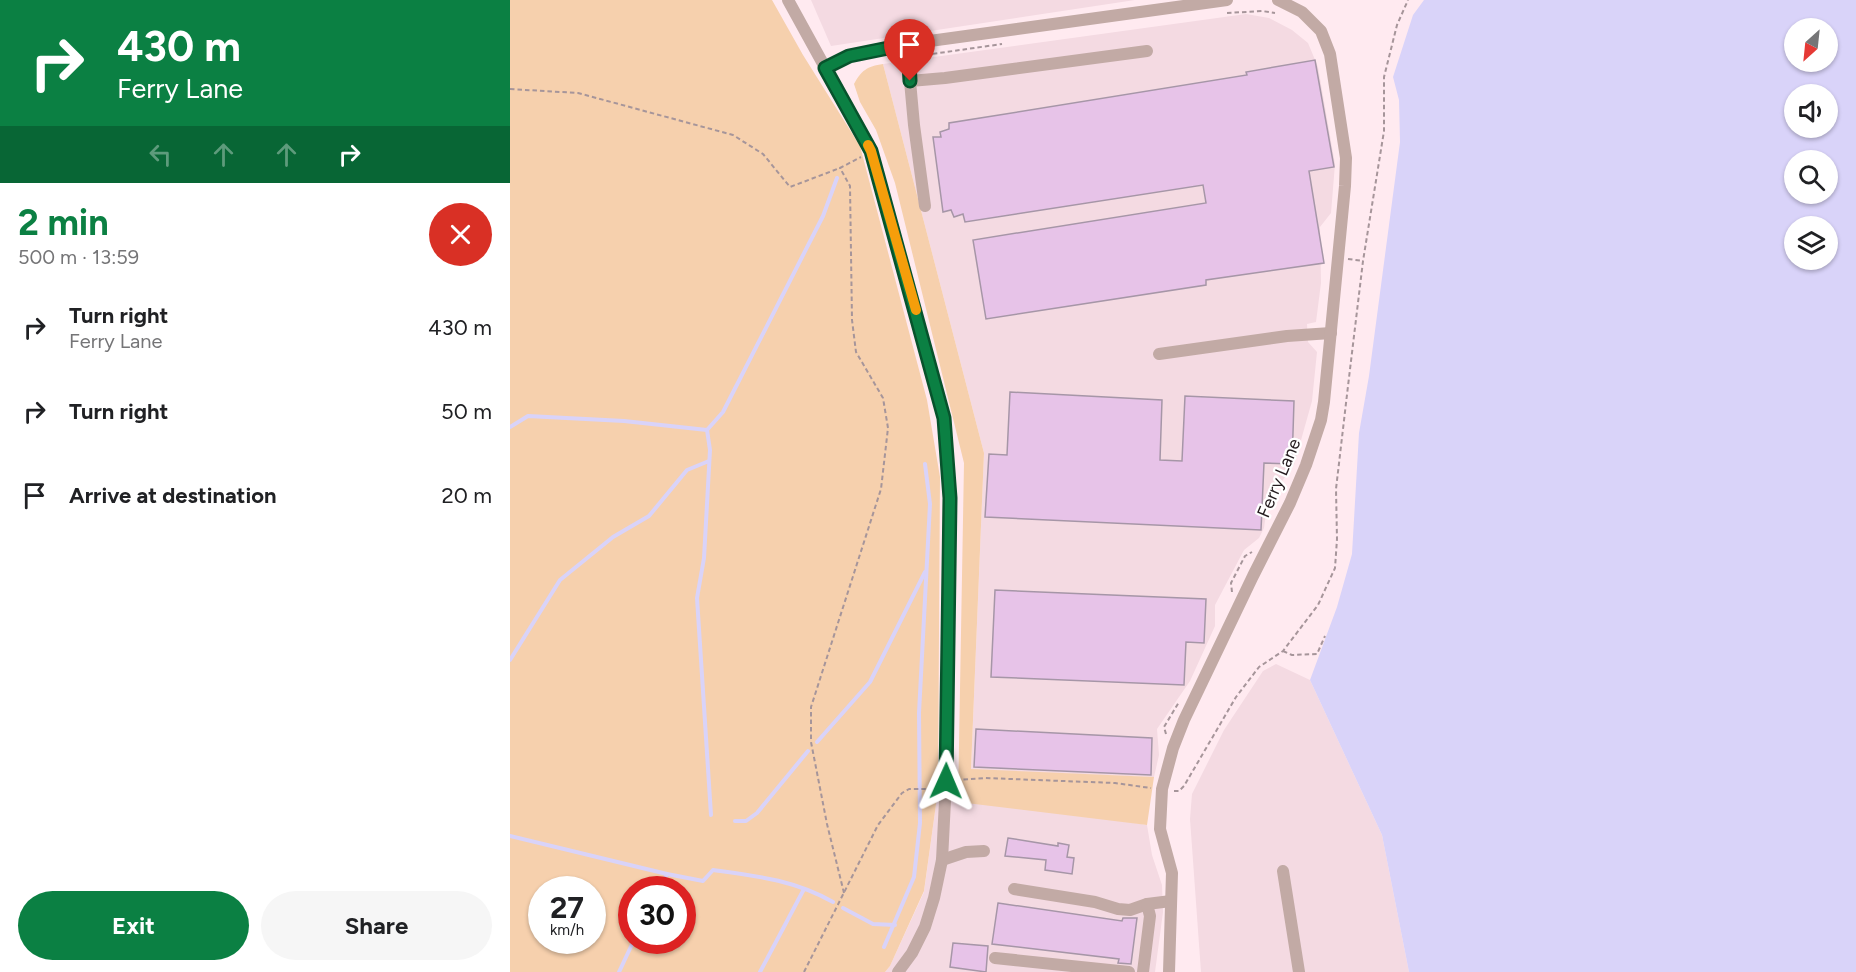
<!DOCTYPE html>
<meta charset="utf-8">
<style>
:root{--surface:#fff;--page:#f6f6f6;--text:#202124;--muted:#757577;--accent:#0b8043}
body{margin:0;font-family:Figtree,sans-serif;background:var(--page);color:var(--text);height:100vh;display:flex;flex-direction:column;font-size:22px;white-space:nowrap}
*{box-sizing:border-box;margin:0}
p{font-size:20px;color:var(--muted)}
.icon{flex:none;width:33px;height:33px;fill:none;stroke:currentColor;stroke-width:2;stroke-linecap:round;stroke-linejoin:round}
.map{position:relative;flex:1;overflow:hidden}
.sheet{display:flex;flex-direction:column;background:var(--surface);width:510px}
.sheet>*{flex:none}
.guide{background:#0b8043;color:#fff;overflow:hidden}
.needle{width:39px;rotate:207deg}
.controls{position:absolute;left:1274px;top:18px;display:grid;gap:12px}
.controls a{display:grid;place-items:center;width:54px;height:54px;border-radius:50%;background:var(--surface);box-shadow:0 2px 4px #0004;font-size:30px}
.speed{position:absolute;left:18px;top:876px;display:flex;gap:12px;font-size:30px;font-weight:700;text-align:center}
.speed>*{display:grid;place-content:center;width:78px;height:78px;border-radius:50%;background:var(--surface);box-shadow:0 2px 4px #0004;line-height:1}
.speed small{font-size:15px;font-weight:400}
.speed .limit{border:9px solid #d22;background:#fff;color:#111}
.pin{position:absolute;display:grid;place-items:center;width:51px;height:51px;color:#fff;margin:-62px -26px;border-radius:50% 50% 50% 0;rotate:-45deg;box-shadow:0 0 6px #0007}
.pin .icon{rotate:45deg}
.me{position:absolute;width:66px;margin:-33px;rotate:1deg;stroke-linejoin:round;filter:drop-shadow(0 0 4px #0008)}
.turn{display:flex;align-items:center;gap:21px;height:126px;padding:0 18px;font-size:27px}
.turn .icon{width:78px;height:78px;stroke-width:2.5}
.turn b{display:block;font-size:42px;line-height:51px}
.lanes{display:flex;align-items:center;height:57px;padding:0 18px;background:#0003;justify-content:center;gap:30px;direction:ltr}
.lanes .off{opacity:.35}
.round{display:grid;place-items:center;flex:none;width:63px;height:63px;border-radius:32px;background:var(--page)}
.head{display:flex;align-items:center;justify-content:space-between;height:102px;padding:0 18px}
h1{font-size:36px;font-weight:700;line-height:45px;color:var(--accent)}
.primary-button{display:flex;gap:12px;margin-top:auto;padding:12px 18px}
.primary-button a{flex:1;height:69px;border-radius:36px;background:var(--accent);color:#fff;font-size:24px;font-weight:700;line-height:69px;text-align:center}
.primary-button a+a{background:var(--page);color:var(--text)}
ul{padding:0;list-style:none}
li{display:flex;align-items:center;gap:18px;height:84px;padding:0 18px}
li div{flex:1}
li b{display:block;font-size:22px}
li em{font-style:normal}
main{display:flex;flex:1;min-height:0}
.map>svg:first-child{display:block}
.built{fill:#f4dae2}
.green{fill:#f6d0ad;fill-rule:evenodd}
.water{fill:#d9d3f9;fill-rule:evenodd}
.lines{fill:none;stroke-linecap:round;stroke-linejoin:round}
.stream{stroke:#d9d3f9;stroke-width:4}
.building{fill:#e7c3e8;stroke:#a696a7;stroke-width:1.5}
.path{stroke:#a6959a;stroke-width:2;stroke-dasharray:4.5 3;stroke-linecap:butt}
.minor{stroke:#c2aaa5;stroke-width:12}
.route-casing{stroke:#07532c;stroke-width:15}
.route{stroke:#0b8043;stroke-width:10}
.slow{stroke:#f59e0b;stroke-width:10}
.labels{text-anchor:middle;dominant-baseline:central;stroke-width:4.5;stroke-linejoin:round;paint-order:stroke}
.street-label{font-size:18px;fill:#241b1e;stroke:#fff}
</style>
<main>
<section class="sheet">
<div class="guide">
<div class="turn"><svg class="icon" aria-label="right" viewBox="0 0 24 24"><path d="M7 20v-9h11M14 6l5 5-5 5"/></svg><div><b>430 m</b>Ferry Lane</div></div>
<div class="lanes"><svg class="icon off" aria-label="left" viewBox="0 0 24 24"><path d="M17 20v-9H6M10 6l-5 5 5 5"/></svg><svg class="icon off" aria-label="ahead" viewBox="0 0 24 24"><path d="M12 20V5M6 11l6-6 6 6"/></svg><svg class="icon off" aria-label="ahead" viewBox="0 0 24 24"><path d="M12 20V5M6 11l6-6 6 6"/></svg><svg class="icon" aria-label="right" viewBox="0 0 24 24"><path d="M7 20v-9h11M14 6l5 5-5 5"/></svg></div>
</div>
<div class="head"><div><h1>2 min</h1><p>500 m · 13:59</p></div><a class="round" style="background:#d93025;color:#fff"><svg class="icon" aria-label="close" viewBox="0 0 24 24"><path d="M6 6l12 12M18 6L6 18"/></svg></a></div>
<ul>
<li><svg class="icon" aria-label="right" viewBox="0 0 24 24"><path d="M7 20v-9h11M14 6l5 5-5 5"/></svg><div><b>Turn right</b><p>Ferry Lane</p></div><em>430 m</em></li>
<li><svg class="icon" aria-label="right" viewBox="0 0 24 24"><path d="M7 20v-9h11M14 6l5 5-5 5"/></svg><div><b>Turn right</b></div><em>50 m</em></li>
<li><svg class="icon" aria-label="arrive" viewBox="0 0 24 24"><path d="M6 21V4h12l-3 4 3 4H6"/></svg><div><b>Arrive at destination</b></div><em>20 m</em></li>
</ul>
<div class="primary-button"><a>Exit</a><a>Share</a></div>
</section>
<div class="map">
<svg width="1346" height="972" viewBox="0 0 1346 972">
<rect width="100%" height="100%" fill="#ffeaf0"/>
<g class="built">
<polygon points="301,0 625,0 321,46"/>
<polygon points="736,14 759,18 782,30 798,43 808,67 825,164 821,213 810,227 811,283 806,322 797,324 798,342 807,352 802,401 784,465 758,500 754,528 749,538 734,550 705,605 705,626 680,681 647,729 649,755 644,777 461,770 474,453 373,64"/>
<polygon points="766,664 800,680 872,835 899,972 691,972 680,819 682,794 714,730 753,671"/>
<polygon points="428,790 637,825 642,855 652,885 653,912 645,972 375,972 380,966 414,892"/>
</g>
<g class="green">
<path d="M0,0H262L293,55L350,146L417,400L430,477L428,790L414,891L380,966L375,972H0ZM32,890H82V940H32ZM122,890H172V940H122Z"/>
<path d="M373,64L474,453L461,769L644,777L637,825L448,802L454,463L385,183L366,130L350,102L344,84C351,71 357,66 373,64Z"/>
</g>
<path class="water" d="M914,0H1346V972H899L872,835L800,680L827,607L842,554L849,433L859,376L890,142L889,100L883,77L903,15ZM1284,28H1317V62H1284ZM1284,94H1317V128H1284ZM1284,160H1317V194H1284ZM1284,226H1317V260H1284Z"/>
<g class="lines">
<g class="stream">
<polyline points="0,427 18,416 114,421 197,430 213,412 313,216 327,178"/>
<polyline points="197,430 200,450 194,558 187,598 201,815"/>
<polyline points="0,660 50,580 103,537 139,516 177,470 199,461"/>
<polyline points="307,742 360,682 415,572"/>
<polyline points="225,821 236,821 247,813 298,751"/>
<path d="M0,836L157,874L193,881L203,870C247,876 284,880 323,902"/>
<polyline points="149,890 157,874"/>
<polyline points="333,908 363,924 385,925"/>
<polyline points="374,947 404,877 410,823 409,713 420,504 415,464"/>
<polyline points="109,972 124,940"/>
<polyline points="250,972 294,889"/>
</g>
</g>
<g class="building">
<polygon points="805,60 824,167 799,171 814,263 696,280 696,285 476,319 463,240 696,203 693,185 455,222 453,214 444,217 441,210 433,212 423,137 431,137 430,132 439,129 439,123 737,75 736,72"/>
<polygon points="500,392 652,400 650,460 672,461 675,396 784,401 782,464 754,463 751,530 475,517 479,454 497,455"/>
<polygon points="485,590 696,599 694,643 676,642 674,685 481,677"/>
<polygon points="466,729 642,738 641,775 464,767"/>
<polygon points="498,838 548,846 548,843 559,845 557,857 564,858 562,874 535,870 536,860 495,856"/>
<polygon points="488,903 612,921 613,918 627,918 621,964 608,963 609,959 482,944"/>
<polygon points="443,943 478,946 476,972 440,967"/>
</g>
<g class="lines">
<g class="path">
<polyline points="717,13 752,11 765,13"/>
<polyline points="408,56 492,44"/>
<polyline points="0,89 68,93 223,135 253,154 280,187 330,168"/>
<polyline points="838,259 853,261"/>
<polyline points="722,592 721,583 735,556 742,552"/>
<polyline points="773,651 782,655 807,654 815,636"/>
<polyline points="656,734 654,727 669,702"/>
<polyline points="446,780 475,778 605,783 641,788"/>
<polyline points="664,791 669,791 674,786 726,697 749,667 773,651 808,605 825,568 827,539 826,489 838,386 853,261 874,131 874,77 887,25 898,0"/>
<polyline points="334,893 317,824 301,742 301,707 371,489 378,428 373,398 346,352 342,320 340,186 330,168 351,157"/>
<polyline points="294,972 368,825 392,793 399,789 424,789"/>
</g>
<g class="minor">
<polyline points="278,0 361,151 434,418 439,498 436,781 432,860 424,898 415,927 402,953 388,972"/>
<polyline points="398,44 400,81 435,78 637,51"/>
<polyline points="315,68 339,56 398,44 717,0"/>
<polyline points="400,81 404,125 415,206"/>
<polyline points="649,354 777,336 821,333"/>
<polyline points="432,860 456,852 474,851"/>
<polyline points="773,871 789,972"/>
<polyline points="504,889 585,902 608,909 620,910 637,904"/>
<polyline points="485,958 619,972"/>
<polyline points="633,972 640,916 637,904 661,901"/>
<polyline points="659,972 662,873 650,829 652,789 663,748 674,720 743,576 780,503 796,465 811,420 814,402 835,186 836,158 820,54 811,31 792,12 768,0"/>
</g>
</g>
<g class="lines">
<defs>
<polyline id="route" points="400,81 398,44 339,56 315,68 361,151 434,418 440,498 436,781"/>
</defs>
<use href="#route" class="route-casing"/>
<use href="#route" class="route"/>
<polyline class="slow" points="358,145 361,151 406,310"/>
</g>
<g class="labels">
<g class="street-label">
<text transform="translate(769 478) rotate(-67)">Ferry Lane</text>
</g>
</g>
</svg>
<div class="controls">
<a><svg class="needle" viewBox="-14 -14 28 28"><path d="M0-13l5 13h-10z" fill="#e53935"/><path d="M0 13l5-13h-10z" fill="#757577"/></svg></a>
<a><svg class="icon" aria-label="sound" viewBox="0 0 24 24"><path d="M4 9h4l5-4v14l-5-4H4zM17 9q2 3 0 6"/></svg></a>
<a><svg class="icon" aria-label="search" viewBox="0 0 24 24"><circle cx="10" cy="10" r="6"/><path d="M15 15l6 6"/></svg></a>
<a><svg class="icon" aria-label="layers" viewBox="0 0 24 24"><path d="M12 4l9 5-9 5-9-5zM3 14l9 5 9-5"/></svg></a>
</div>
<div class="speed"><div>27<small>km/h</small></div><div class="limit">30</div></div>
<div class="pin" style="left:400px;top:81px;background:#d93025"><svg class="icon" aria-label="arrive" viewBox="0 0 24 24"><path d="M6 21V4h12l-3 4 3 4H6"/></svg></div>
<svg class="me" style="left:436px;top:781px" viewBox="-20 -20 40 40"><path d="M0-17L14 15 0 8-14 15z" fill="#0b8043" stroke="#fff" stroke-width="4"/></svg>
</div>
</main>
